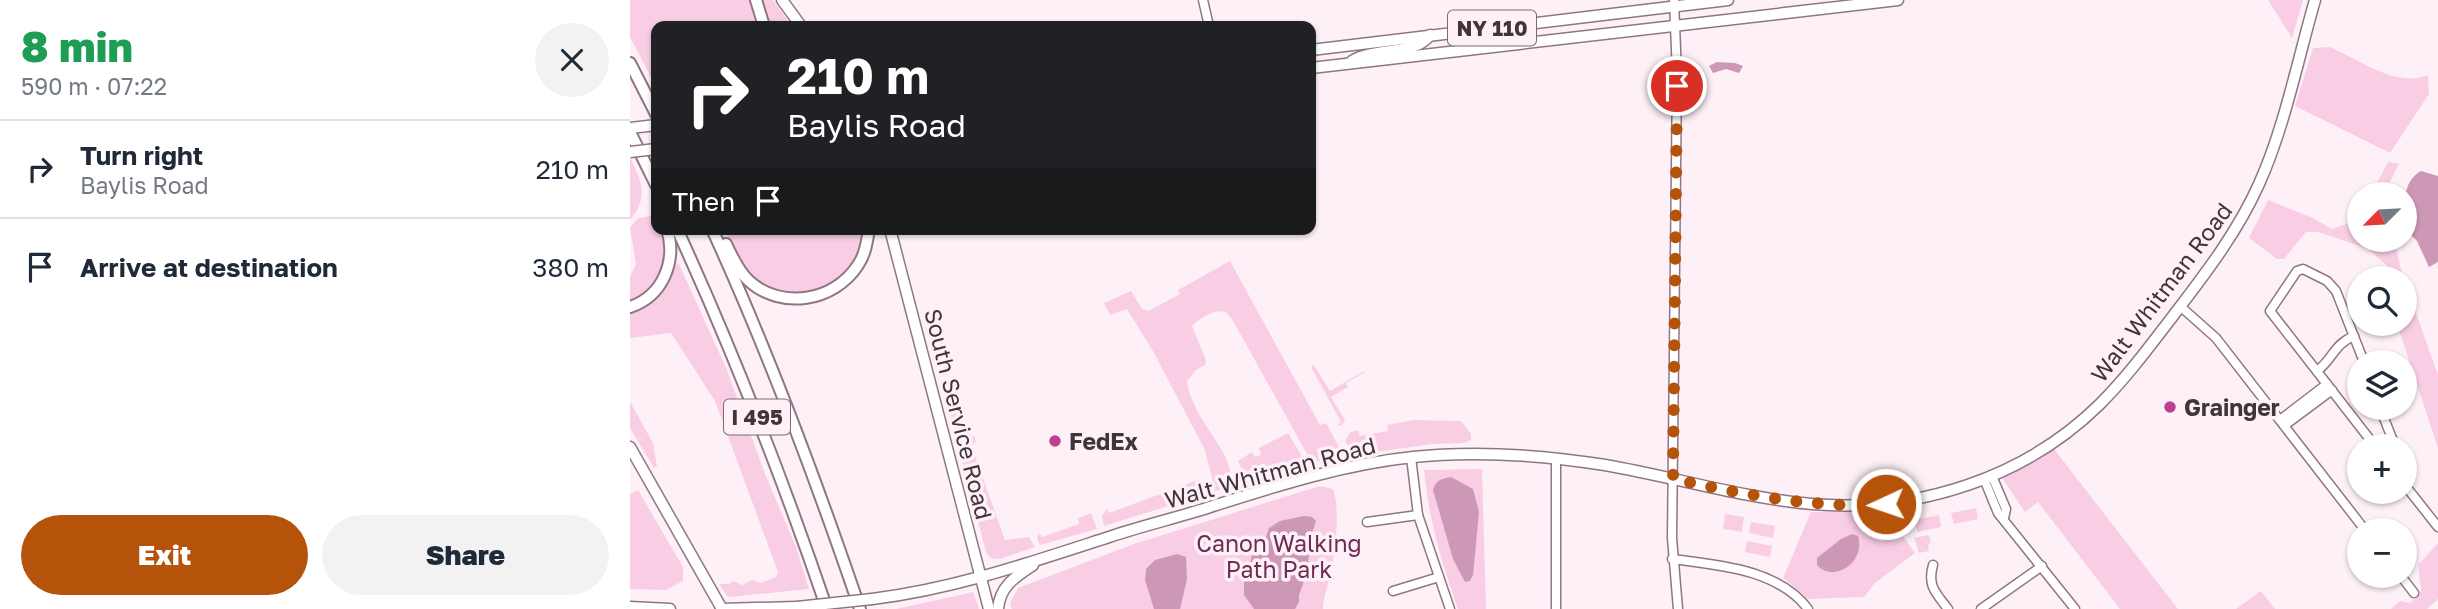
<!DOCTYPE html>
<meta charset="utf-8">
<style>
:root{--surface:#fff;--page:#f2f2f3;--text:#1f2937;--muted:#747a83;--line:#e0e1e3;--accent:#b45309}
body{margin:0;font-family:"Golos Text",sans-serif;background:var(--page);color:var(--text);height:100vh;display:flex;flex-direction:column;font-size:26px;white-space:nowrap}
*{box-sizing:border-box;margin:0}
p{font-size:23px;color:var(--muted)}
.icon{flex:none;width:38px;height:38px;fill:none;stroke:currentColor;stroke-width:2;stroke-linecap:round;stroke-linejoin:round}
.map{position:relative;flex:1;overflow:hidden}
.details{display:flex;flex-direction:column;background:var(--surface);width:630px}
.details>*{flex:none}
.banner{position:absolute;left:21px;top:21px;width:665px;height:214px;border-radius:14px;box-shadow:0 2px 5px #0004;background:#202124;color:#fff;overflow:hidden}
.needle{width:46px;rotate:246deg}
.tools{position:absolute;left:1717px;top:182px;display:grid;gap:14px}
.tools a{display:grid;place-items:center;width:70px;height:70px;border-radius:50%;background:var(--surface);box-shadow:0 2px 5px #0004;font-size:35px}
.pin{position:absolute;display:grid;place-items:center;width:60px;height:60px;color:#fff;margin:-30px;border:4px solid #fff;border-radius:50%;box-shadow:0 2px 7px #0007}
.me{position:absolute;width:77px;margin:-38px;rotate:267deg;stroke-linejoin:round;filter:drop-shadow(0 0 5px #0008)}
.turn{display:flex;align-items:center;gap:24px;height:147px;padding:0 21px;font-size:32px}
.turn .icon{width:91px;height:91px;stroke-width:2.5}
.turn b{display:block;font-size:49px;line-height:60px}
.then{display:flex;align-items:center;height:66px;padding:0 21px;background:#0003;gap:14px;font-size:26px}
.round{display:grid;place-items:center;flex:none;width:74px;height:74px;border-radius:37px;background:var(--page)}
.summary{display:flex;align-items:center;justify-content:space-between;height:119px;padding:0 21px}
h1{font-size:42px;font-weight:800;line-height:52px;color:#1e9e55}
.primary-button{display:flex;gap:14px;margin-top:auto;padding:14px 21px}
.primary-button a{flex:1;height:80px;border-radius:42px;background:var(--accent);color:#fff;font-size:28px;font-weight:800;line-height:80px;text-align:center}
.primary-button a+a{background:var(--page);color:var(--text)}
ul{padding:0;list-style:none}
li{display:flex;align-items:center;gap:21px;height:98px;padding:0 21px;border-top:2px solid var(--line)}
li div{flex:1}
li b{display:block;font-size:26px}
li em{font-style:normal}
main{display:flex;flex:1;min-height:0}
.map>svg:first-child{display:block}
.green{fill:#f9cee5}
.water{fill:#cd98b5}
.lines{fill:none;stroke-linecap:round;stroke-linejoin:round}
.minor-casing{stroke:#907684;stroke-width:11}
.major-casing{stroke:#907684;stroke-width:13}
.highway-casing{stroke:#907684;stroke-width:14}
.minor{stroke:#fff;stroke-width:8}
.major{stroke:#fff;stroke-width:10}
.highway{stroke:#fff;stroke-width:10}
.major-bridge-casing{stroke:#907684;stroke-width:13;stroke-linecap:butt}
.major-bridge{stroke:#fff;stroke-width:10}
.route{stroke:#b45309;stroke-width:12;stroke-dasharray:0 21.6}
.poi-dot{fill:#bc4090;stroke:#fdf1f7;stroke-width:2.5}
.labels{text-anchor:middle;dominant-baseline:central;stroke-width:7;stroke-linejoin:round;paint-order:stroke}
.shield{fill:#fdf1f7;stroke:#796d73;stroke-width:2}
.shield-label{font-size:21px;font-weight:bold;fill:#40353b}
.street-label{font-size:23px;fill:#40353b;stroke:#fdf1f7}
.poi-label{font-size:23px;font-weight:bold;fill:#40353b;stroke:#fdf1f7;text-anchor:start}
.park-label{font-size:23px;fill:#6c2c54;stroke:#fdf1f7}
</style>
<main>
<section class="details">
<div class="summary"><div><h1>8 min</h1><p>590 m · 07:22</p></div><a class="round"><svg class="icon" aria-label="close" viewBox="0 0 24 24"><path d="M6 6l12 12M18 6L6 18"/></svg></a></div>
<ul>
<li><svg class="icon" aria-label="right" viewBox="0 0 24 24"><path d="M7 20v-9h11M14 6l5 5-5 5"/></svg><div><b>Turn right</b><p>Baylis Road</p></div><em>210 m</em></li>
<li><svg class="icon" aria-label="arrive" viewBox="0 0 24 24"><path d="M6 21V4h12l-3 4 3 4H6"/></svg><div><b>Arrive at destination</b></div><em>380 m</em></li>
</ul>
<div class="primary-button"><a>Exit</a><a>Share</a></div>
</section>
<div class="map">
<svg width="1808" height="609" viewBox="0 0 1808 609">
<rect width="100%" height="100%" fill="#fdf1f7"/>
<g class="green">
<polygon points="0,0 120,0 129,26 26,26 26,87 0,37"/>
<polygon points="130,0 143,0 162,26 137,26"/>
<polygon points="1638,0 1673,0 1662,38"/>
<path d="M1699,47C1728,58 1766,89 1798,75L1799,94L1760,153L1665,106L1683,48Z"/>
<path d="M0,158C12,182 19,197 0,220Z"/>
<polygon points="1758,162 1769,164 1754,194 1741,194"/>
<polygon points="1638,200 1683,218 1702,229 1727,220 1729,216 1729,240 1752,240 1766,248 1773,278 1756,278 1757,266 1739,249 1688,232 1676,232 1654,259 1647,259 1619,238"/>
<path d="M26,215V229L34,231C35,242 38,256 36,266C32,282 14,298 0,303V277L6,264L0,228L8,218Z"/>
<path d="M95,229H235C233,238 232,248 229,256C212,298 152,308 120,277C107,265 101,245 95,229Z"/>
<path d="M600,261L690,425L696,423L709,447L710,454L708,458L682,463L603,321C602,319 597,313 595,312C585,308 568,319 562,326L576,360L575,365L566,370L557,381C560,407 582,432 594,454C599,464 601,476 605,486L585,491L575,450L524,353L497,309L480,315L474,303L501,291L512,309L518,311L550,294L548,290Z"/>
<polygon points="48,262 97,370 135,474 166,547 179,589 100,597 97,596 89,584 98,584 104,581 112,585 122,580 131,583 146,577 148,572 85,401 41,333 0,338 0,312 37,280"/>
<polygon points="1775,282 1808,375 1808,448 1767,324 1774,324"/>
<polygon points="684,365 700,391 734,371 735,372 716,383 718,387 701,397 715,420 712,425 706,426 711,422 681,367"/>
<polygon points="326,392 335,414 332,428 336,433 345,437 346,442 341,445 375,540 399,537 405,547 370,559 360,558 356,552 316,397"/>
<polygon points="0,402 23,443 27,466 24,468 0,428"/>
<polygon points="783,420 831,421 841,434 841,440 834,443 802,444 724,455 715,441 720,432 728,430 730,436 758,431 757,425"/>
<polygon points="658,433 677,465 618,482 608,461 622,452 625,457 629,456 631,454 629,448"/>
<polygon points="1424,449 1548,609 1490,609 1408,502 1395,512 1372,478"/>
<path d="M852,469L856,609H828C811,560 799,522 794,470Z"/>
<polygon points="566,475 574,495 474,526 472,516 477,508 479,513 568,480"/>
<path d="M690,486L703,489C710,506 706,547 702,566C700,582 694,592 693,609H382L380,603L388,588L504,544Z"/>
<polygon points="8,490 53,567 53,581 36,590 0,589 0,494"/>
<polygon points="1346,508 1348,519 1324,524 1321,513"/>
<polygon points="1255,511 1285,553 1245,583 1234,597 1178,599 1153,578 1181,512"/>
<polygon points="461,513 467,529 410,545 407,539 409,533 412,537 449,524 448,518"/>
<polygon points="1095,514 1114,517 1112,532 1093,529"/>
<polygon points="1309,515 1311,527 1287,532 1285,520"/>
<polygon points="1121,522 1145,526 1143,538 1119,533"/>
<polygon points="1299,535 1301,543 1298,544 1299,551 1289,553 1284,538"/>
<polygon points="1117,541 1142,546 1140,557 1115,552"/>
<polygon points="1808,543 1808,599 1797,609 1761,609 1770,601 1779,603 1788,597 1791,590 1788,565"/>
<polygon points="1631,591 1645,609 1606,609"/>
<polygon points="343,592 349,609 266,609"/>
</g>
<g class="water">
<polygon points="1087,62 1105,63 1113,66 1109,73 1096,69 1083,73 1079,66"/>
<path d="M1791,171L1808,176V262L1799,267L1787,241L1775,229C1774,209 1771,182 1791,171Z"/>
<path d="M821,477L843,489L849,512L843,575L840,581L835,582L823,559L803,490C806,480 811,479 821,477Z"/>
<polygon points="674,516 682,517 686,521 681,536 677,573 669,595 669,602 665,609 624,609 614,595 614,581 623,553 635,540 639,528 650,521"/>
<path d="M1222,534L1228,536C1236,564 1202,583 1187,565V558L1211,539Z"/>
<polygon points="547,554 556,557 557,579 550,609 524,609 515,580 516,569 525,560"/>
</g>
<g class="lines">
<defs>
<g id="minor">
<polyline points="573,0 579,26"/>
<polyline points="1044,0 1047,75 1042,538 1048,609"/>
<polyline points="1550,306 1586,338 1735,530"/>
<polyline points="1734,362 1706,291 1697,281 1673,269 1667,271 1640,311 1745,446"/>
<path d="M1687,371C1703,359 1704,344 1724,336"/>
<polyline points="1750,408 1765,446"/>
<polyline points="1650,420 1697,384"/>
<polyline points="1655,425 1702,390"/>
<polyline points="781,457 788,515 820,609"/>
<polyline points="926,458 926,609"/>
<polyline points="1362,476 1376,509 1374,518"/>
<polyline points="1354,479 1368,513 1445,609"/>
<polyline points="1774,484 1808,527"/>
<polyline points="737,522 788,515"/>
<path d="M1042,559C1088,565 1148,569 1178,609"/>
<path d="M1303,565C1297,586 1306,593 1318,609"/>
<polyline points="1771,576 1784,593"/>
<polyline points="763,591 809,577"/>
<polyline points="1351,609 1412,566"/>
</g>
<g id="major">
<polyline points="152,0 171,26"/>
<polyline points="681,50 1098,0"/>
<path d="M722,61C744,47 786,56 800,35"/>
<polyline points="681,68 1268,0"/>
<polyline points="0,128 26,125"/>
<polyline points="260,229 359,609"/>
<polyline points="0,447 92,609"/>
<path d="M242,599C324,589 402,562 479,537C512,526 546,518 580,507C646,486 714,464 783,457C848,450 911,455 975,465C1044,477 1112,498 1182,504C1287,513 1395,478 1470,404C1497,377 1520,346 1543,316C1575,274 1607,233 1629,184C1654,129 1668,59 1685,0"/>
<polyline points="0,607 40,609"/>
<polyline points="91,609 167,607"/>
<path d="M368,609C370,586 385,577 403,565"/>
</g>
<g id="highway">
<polyline points="126,0 134,26"/>
<polyline points="0,63 26,114"/>
<polyline points="0,132 26,185"/>
<path d="M47,229C104,353 153,480 197,609"/>
<path d="M82,229C139,353 186,480 230,609"/>
<path d="M96,244C102,256 108,271 119,281C151,310 204,302 228,265C235,255 237,242 239,229"/>
<path d="M0,307C33,296 47,261 37,229"/>
</g>
</defs>
<use href="#minor" class="minor-casing"/>
<use href="#major" class="major-casing"/>
<use href="#highway" class="highway-casing"/>
<use href="#minor" class="minor"/>
<use href="#major" class="major"/>
<use href="#highway" class="highway"/>
<defs>
<g id="major-bridge">
<polyline points="0,152 26,149"/>
<polyline points="167,607 242,599"/>
</g>
</defs>
<use href="#major-bridge" class="major-bridge-casing"/>
<use href="#major-bridge" class="major-bridge"/>
</g>
<g class="lines">
<path class="route" d="M1047,86L1043,479C1114,494 1184,509 1256,504"/>
</g>
<g class="poi-dot">
<circle cx="1540" cy="407" r="7"/>
<circle cx="425" cy="441" r="7"/>
</g>
<g class="labels">
<g class="shield">
<rect x="818" y="10.5" width="88" height="35" rx="5"/>
<rect x="94" y="399.5" width="66" height="35" rx="5"/>
</g>
<g class="shield-label">
<text x="862" y="28">NY 110</text>
<text x="127" y="417">I 495</text>
</g>
<g class="street-label">
<text transform="translate(1531 292) rotate(-53)">Walt Whitman Road</text>
<text transform="translate(329 414) rotate(76)">South Service Road</text>
<text transform="translate(640 472) rotate(-15)">Walt Whitman Road</text>
</g>
<g class="poi-label">
<text x="1554" y="407">Grainger</text>
<text x="439" y="441">FedEx</text>
</g>
<g class="park-label">
<text x="649" y="543">Canon Walking<tspan x="649" dy="26">Path Park</tspan></text>
</g>
</g>
</svg>
<div class="tools">
<a><svg class="needle" viewBox="-14 -14 28 28"><path d="M0-13l5 13h-10z" fill="#e53935"/><path d="M0 13l5-13h-10z" fill="#747a83"/></svg></a>
<a><svg class="icon" aria-label="search" viewBox="0 0 24 24"><circle cx="10" cy="10" r="6"/><path d="M15 15l6 6"/></svg></a>
<a><svg class="icon" aria-label="layers" viewBox="0 0 24 24"><path d="M12 4l9 5-9 5-9-5zM3 14l9 5 9-5"/></svg></a>
<a>+</a>
<a>−</a>
</div>
<div class="pin" style="left:1047px;top:86px;background:#d93025"><svg class="icon" aria-label="arrive" viewBox="0 0 24 24"><path d="M6 21V4h12l-3 4 3 4H6"/></svg></div>
<svg class="me" style="left:1256px;top:504px" viewBox="-20 -20 40 40"><circle r="17" fill="#b45309" stroke="#fff" stroke-width="3"/><path d="M0-11L8 9 0 5-8 9z" fill="#fff"/></svg>
<div class="banner">
<div class="turn"><svg class="icon" aria-label="right" viewBox="0 0 24 24"><path d="M7 20v-9h11M14 6l5 5-5 5"/></svg><div><b>210 m</b>Baylis Road</div></div>
<div class="then">Then<svg class="icon" aria-label="arrive" viewBox="0 0 24 24"><path d="M6 21V4h12l-3 4 3 4H6"/></svg></div>
</div>
</div>
</main>
